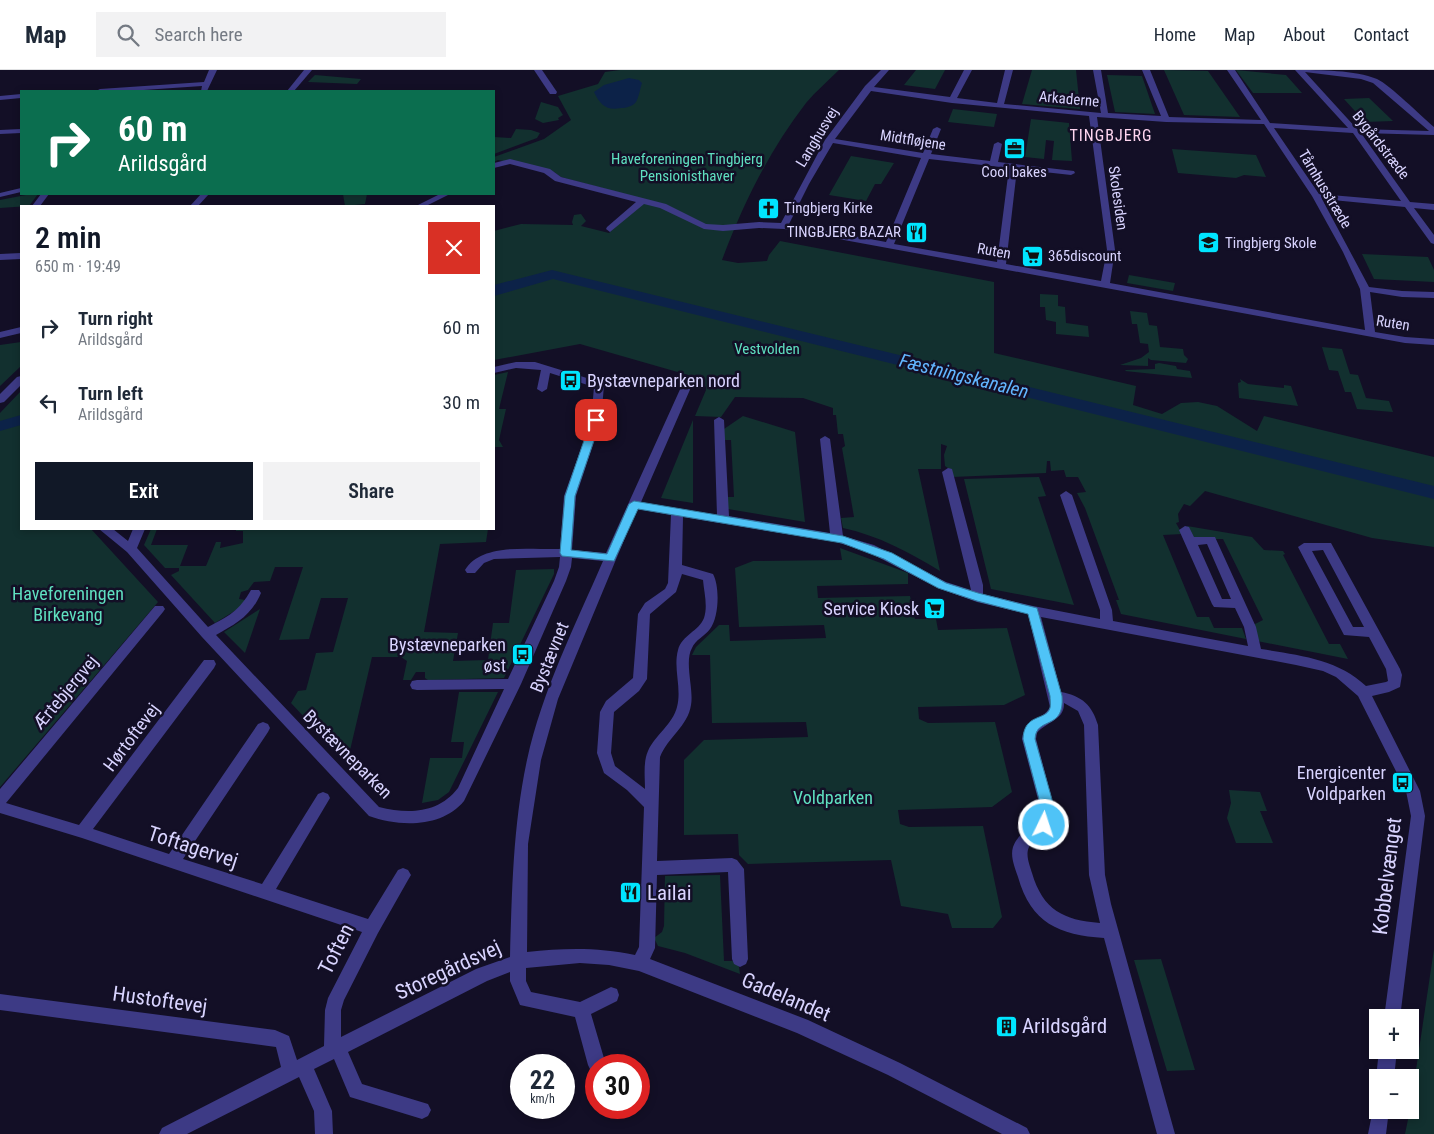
<!DOCTYPE html>
<meta charset="utf-8">
<style>
:root{--surface:#fff;--page:#f2f2f3;--text:#1f2937;--muted:#747a83;--line:#e0e1e3;--accent:#111827}
body{margin:0;font-family:"Roboto Condensed",sans-serif;background:var(--page);color:var(--text);height:100vh;display:flex;flex-direction:column;font-size:19px;white-space:nowrap}
*{box-sizing:border-box;margin:0}
p{font-size:16px;color:var(--muted)}
.icon{flex:none;width:28px;height:28px;fill:none;stroke:currentColor;stroke-width:2;stroke-linecap:round;stroke-linejoin:round}
.map{position:relative;flex:1;overflow:hidden}
.details{position:absolute;left:20px;top:135px;width:475px;height:325px;display:flex;flex-direction:column;background:var(--surface);border-radius:0px;box-shadow:0 2px 8px #0003}
.details>*{flex:none}
.hud{position:absolute;left:20px;top:20px;width:475px;height:105px;border-radius:0px;box-shadow:0 2px 8px #0003;background:#0b6e4f;color:#fff;overflow:hidden}
.controls{position:absolute;left:1369px;top:939px;display:grid;gap:10px}
.controls a{display:grid;place-items:center;width:50px;height:50px;border-radius:0px;background:var(--surface);box-shadow:0 2px 8px #0003;font-size:25px}
.speed{position:absolute;left:510px;top:984px;display:flex;gap:10px;font-size:25px;font-weight:700;text-align:center}
.speed>*{display:grid;place-content:center;width:65px;height:65px;border-radius:50%;background:var(--surface);box-shadow:0 2px 8px #0003;line-height:1}
.speed small{font-size:12px;font-weight:400}
.speed .limit{border:8px solid #d22;background:#fff;color:#111}
.pin{position:absolute;display:grid;place-items:center;width:42px;height:42px;color:#fff;margin:-21px;border-radius:10px;box-shadow:0 2px 8px #0006}
.me{position:absolute;width:55px;margin:-28px;rotate:4deg;stroke-linejoin:round;filter:drop-shadow(0 0 4px #0008)}
.turn{display:flex;align-items:center;gap:18px;height:105px;padding:0 15px;font-size:22px}
.turn .icon{width:65px;height:65px;stroke-width:2.5}
.turn b{display:block;font-size:35px;line-height:42px}
.round{display:grid;place-items:center;flex:none;width:52px;height:52px;border-radius:0px;background:var(--page)}
.overview{display:flex;align-items:center;justify-content:space-between;height:85px;padding:0 15px}
h1{font-size:30px;font-weight:600;line-height:38px;color:var(--accent)}
.cta{display:flex;gap:10px;margin-top:auto;padding:10px 15px}
.cta a{flex:1;height:58px;border-radius:0px;background:var(--accent);color:#fff;font-size:20px;font-weight:600;line-height:58px;text-align:center}
.cta a+a{background:var(--page);color:var(--text)}
ul{padding:0;list-style:none}
li{display:flex;align-items:center;gap:15px;height:75px;padding:0 15px}
li div{flex:1}
li b{display:block;font-size:19px}
li em{font-style:normal}
header{display:flex;align-items:center;gap:30px;box-sizing:border-box;height:70px;padding:0 25px;background:var(--surface);border-bottom:1px solid var(--line)}
header strong{font-size:24px}
nav{display:flex;gap:28px;margin-inline-start:auto;font-size:18px}
.search{width:350px;height:45px;background:var(--page);display:flex;align-items:center;gap:12px;box-sizing:border-box;padding:0 18px;border-radius:0px;color:var(--muted);font-size:19px}
.map>svg:first-child{display:block}
.green{fill:#12302f}
.water{fill:#0c2248}
.lines{fill:none;stroke-linecap:round;stroke-linejoin:round}
.minor{fill:#3d3a85;fill-rule:evenodd}
.route{fill:#4fc3f7;stroke:#337fa1}
.labels{text-anchor:middle;dominant-baseline:central;stroke-width:5;stroke-linejoin:round;paint-order:stroke}
.far-street-label{font-size:15px;fill:#d9d4ff;stroke:#130f26}
.far-park-label{font-size:15px;fill:#5fe0c0;stroke:#130f26}
.far-poi-label{font-size:15px;fill:#d9d4ff;stroke:#130f26;text-anchor:start}
.far-quarter-label{font-size:16px;letter-spacing:1px;fill:#ffd6f0;stroke:#130f26}
.poi-label{font-size:18px;fill:#d9d4ff;stroke:#130f26;text-anchor:end}
.park-label{font-size:18px;fill:#5fe0c0;stroke:#130f26}
.street-label{font-size:18px;fill:#d9d4ff;stroke:#130f26}
.water-label{font-size:19px;font-style:italic;fill:#62b6ff;stroke:#130f26}
.near-street-label{font-size:21px;fill:#d9d4ff;stroke:#130f26}
.near-poi-label{font-size:21px;fill:#d9d4ff;stroke:#130f26;text-anchor:start}
</style>
<header>
<strong>Map</strong>
<div class="search"><svg class="icon" aria-label="search" viewBox="0 0 24 24"><circle cx="10" cy="10" r="6"/><path d="M15 15l6 6"/></svg>Search here</div>
<nav><a>Home</a><a>Map</a><a>About</a><a>Contact</a></nav>
</header>
<div class="map">
<svg width="1434" height="1064" viewBox="0 0 1434 1064">
<rect width="100%" height="100%" fill="#130f26"/>
<g class="green">
<path d="M620,0H839C828,11 816,21 806,33C769,81 743,134 722,190L738,193L767,191L769,185L780,171L994,212V283L1136,316L1133,335L1162,344L1181,333L1198,332L1217,336L1257,361L1264,346L1434,387V477L1372,468L1205,421L1190,436L1184,434L1178,444L1179,452L1176,453L1182,464L1163,465L1197,547H1209L1214,558H1242L1246,569L1121,544L1116,530H1119L1085,438L1077,423L1086,422L1078,407H1066L1064,400L1051,401L1050,391H1047L1046,403L952,407L951,400L945,396L944,385L947,376L941,374V399H918L940,501C909,482 879,466 843,458L841,448L854,447L842,378L845,376L843,364H838L836,345H833V338L803,328L735,327L721,347L695,346L706,320V317L695,307L580,274L494,290V161L521,154L573,155L572,152L574,145L581,144L586,151L581,156L609,163L646,130L561,107L554,102L498,90L494,92V87L544,69L571,50L558,26L598,14L605,2Z"/>
<polygon points="916,0 945,0 935,19 904,15"/>
<polygon points="1032,0 1076,0 1080,39 1022,34"/>
<polygon points="1164,0 1208,1 1240,47 1184,45"/>
<polygon points="1236,0 1286,5 1302,23 1253,23"/>
<polygon points="315,5 361,9 357,14 308,12"/>
<polygon points="1107,5 1142,6 1155,44 1115,42"/>
<polygon points="1369,28 1393,51 1365,52 1344,29"/>
<polygon points="541,32 558,37 563,45 558,48 559,50 543,53 535,49"/>
<polygon points="953,39 997,44 994,57 948,52"/>
<polygon points="1031,49 1069,53 1072,91 1052,90 1054,71 1046,70 1044,89 1025,87"/>
<polygon points="516,59 531,60 540,63 537,68 494,84 494,67 511,68"/>
<polygon points="1172,79 1256,85 1266,107 1244,105 1236,108 1178,103"/>
<polygon points="851,86 894,93 881,114 875,114 866,131 829,125"/>
<polygon points="31,124 38,124 29,136 0,138 0,130"/>
<polygon points="343,124 367,124 365,134 345,136"/>
<polygon points="1362,184 1428,187 1434,200 1434,212 1374,209"/>
<polygon points="1129,205 1175,213 1173,221 1127,213"/>
<polygon points="1040,224 1058,225 1058,236 1065,237 1066,253 1088,256 1089,267 1056,264 1056,252 1046,250 1045,237 1040,237"/>
<polygon points="1130,241 1147,243 1149,255 1157,256 1160,277 1183,279 1184,285 1188,289 1186,293 1151,290 1148,288 1148,296 1120,295 1141,288 1149,282 1148,274 1140,273 1137,254 1132,254"/>
<polygon points="21,272 21,296 0,316 0,275"/>
<polygon points="1322,277 1342,279 1350,304 1358,305 1366,328 1389,331 1393,342 1357,339 1351,322 1345,322 1338,301 1329,300"/>
<polygon points="1159,293 1176,296 1177,299 1190,301 1192,308 1125,301 1126,300 1155,299 1155,294"/>
<polygon points="508,302 499,339 506,339 499,370 503,377 494,377 494,305"/>
<polygon points="1240,309 1248,314 1284,318 1284,315 1291,316 1298,336 1239,328 1238,313 1241,312"/>
<polygon points="21,321 21,459 91,459 158,532 0,717 0,343"/>
<polygon points="743,346 795,362 805,452 728,439 727,427 734,427 731,370 724,370 724,359"/>
<polygon points="693,350 693,433 661,428"/>
<polygon points="1039,407 1046,426 1038,427 1074,535 991,519 964,409"/>
<polygon points="1187,456 1252,467 1264,480 1283,481 1285,484 1283,485 1329,574 1340,574 1348,589 1257,571 1253,555 1263,550 1223,469 1192,469"/>
<polygon points="151,459 157,459 151,475 188,475 180,496 206,496 216,472 221,472 220,478 243,473 243,461 236,461 236,459 488,459 486,472 440,474 424,562 458,563 453,591 488,590 493,553 509,553 516,500 554,499 554,504 504,608 428,610 425,608 425,602 416,602 411,610 403,610 407,591 401,587 372,587 347,693 291,633 298,621 306,620 316,583 333,582 348,528 321,528 309,569 279,570 303,497 275,497 270,511 254,512 248,520 241,522 239,529 245,530 241,537 215,553 171,505 179,501 179,498 165,498 144,475"/>
<polygon points="840,478 908,503 908,514 817,516 818,528 910,526 915,549 936,549 938,560 1007,558 1025,625 1004,635 918,637 919,649 928,653 995,652 1012,722 992,737 898,740 900,754 909,757 983,756 1002,847 993,858 952,858 948,844 901,836 891,790 748,794 739,785 738,764 684,765 684,690 704,670 808,667 806,652 712,653 710,585 692,585 696,577 719,555 729,555 730,571 826,568 824,555 739,557 735,498 753,491 842,490"/>
<polygon points="260,539 245,583 224,562"/>
<polygon points="459,622 498,622 449,722 438,730 422,733 430,688 462,688 464,672 451,672"/>
<polygon points="1229,720 1260,722 1267,741 1260,741 1273,773 1236,773 1227,748 1231,733"/>
<polygon points="720,805 724,891 738,891 740,904 685,883 658,876 654,868 662,862 664,856 665,806"/>
<polygon points="1434,879 1434,1064 1405,1064 1410,1040"/>
<polygon points="1161,889 1195,1000 1167,1001 1134,890"/>
</g>
<g class="water">
<path d="M629,8L639,10L642,13C640,19 639,27 636,32C633,36 626,38 621,38C607,41 600,35 594,22L604,15Z"/>
<polygon points="552,200 1434,416 1434,429 553,209 494,226 494,215"/>
<polygon points="21,345 21,355 0,361 0,351"/>
</g>
<g class="lines">
<g class="minor">
<polygon points="209,0 217,0 207,21 201,21 202,16 129,21 96,21 100,19 204,12"/>
<polygon points="304,0 312,0 294,21 287,21"/>
<polygon points="534,0 542,0 557,22 556,24 550,24"/>
<path d="M881,0H889L874,17L950,27L964,0H972L957,28L997,33L1005,0H1013L1004,34L1101,43L1093,0H1101L1108,43L1161,46L1142,0H1150L1169,47L1261,50L1227,0H1235L1270,53L1348,58L1295,0C1320,0 1355,0 1377,9C1390,15 1421,46 1434,57V65L1361,63L1410,132L1434,134V140L1414,138L1434,165V174L1431,173L1405,137L1322,129L1369,217L1402,221L1434,222V228L1402,227L1370,222L1375,262L1405,267L1434,269V275L1405,273L784,159L759,158L723,161L704,159L660,138L644,134L610,162L606,159L607,157L636,132L555,111L544,103L510,94L494,98V93L510,89L550,99L561,107L666,134L706,154L723,155L759,152L781,153L825,70L865,16ZM1305,2L1361,9L1373,13L1429,61L1357,59ZM871,21L952,33L1089,46L1107,180L1101,211L1006,194L1017,99L1071,105L1075,103L1074,101L998,92L1002,74L998,72L994,74L990,91L931,84L941,59L937,57L933,59L923,83L835,69ZM1097,47L1166,52L1264,54L1312,126L1343,182L1360,219L1365,260L1110,213L1115,180ZM1274,58L1353,63L1401,131L1319,124ZM833,73L921,88L886,172L789,154L809,114ZM929,89L1009,98L997,192L894,174Z"/>
<polygon points="21,24 21,28 0,30 0,26"/>
<polygon points="21,59 21,63 0,64 0,60"/>
<polygon points="21,118 21,122 0,127 0,123"/>
<polygon points="41,124 49,124 40,136 32,136"/>
<polygon points="201,124 209,124 198,136 190,136"/>
<polygon points="440,124 450,124 426,136 416,136"/>
<polygon points="21,183 21,189 0,190 0,184"/>
<polygon points="21,257 21,263 0,268 0,262"/>
<path d="M516,292H535L603,313L604,315L601,351L576,426L572,480L606,483L682,315L687,312L692,315L641,432L717,445L714,350L719,347L724,350L729,446L830,463L820,369L825,366L830,369L843,466L874,475L946,512L971,520L942,402L948,398L952,399L983,515V524L1033,536L1100,549V540L1060,425L1066,421L1072,425L1112,540L1113,551L1248,576L1244,557L1235,538L1214,537L1212,534L1179,460L1185,456L1189,457L1194,467H1215L1256,557L1261,579C1298,585 1338,589 1366,616L1386,612L1388,611L1386,599L1369,567L1344,565L1298,477L1304,473H1331L1400,599L1402,605L1400,617L1389,622L1372,626L1420,721L1425,746L1400,948H1384L1411,746L1406,721L1358,626L1336,607L1323,601L1296,595L1041,547L1061,622C1082,626 1092,635 1098,655L1105,805L1111,834L1175,1064H1157L1104,868C1059,865 1031,853 1018,807C1015,798 1010,787 1013,777C1019,761 1034,757 1038,748C1040,744 1039,738 1039,733L1022,669C1026,646 1042,652 1050,637L1028,544L977,532L938,518L866,481L836,472L683,447L682,495L713,504C720,517 719,547 710,559C705,566 695,570 692,578C684,592 694,619 691,635C688,656 667,668 660,687L657,791L732,788L737,790L744,799L748,889L746,894L740,897L734,894L732,889L728,802L657,805L655,878L650,889L808,950L900,993L1027,1058L1030,1064H1002L888,1005L797,963L639,901L609,895L580,893L526,898V911L531,922L580,932L611,917L617,919L619,925L617,931L591,944L606,995H596V1003L591,1001L588,995L575,947L520,935L510,911V902L487,911L348,982L362,1014L428,1034L431,1040L428,1046L422,1049L350,1027L334,989L314,999L332,1041L333,1064H315L314,1041L299,1007L187,1064H159L162,1058L281,997L276,977L0,940V924L275,960L289,966L297,990L324,976L325,940L328,928L362,862L82,768L0,743V719L155,536H163L165,539L163,542L6,733L79,755L204,590H214L216,594L214,598L93,759L169,784L258,654L263,652L268,654L270,658L268,662L183,789L262,814L318,724L323,722L328,724L330,728L276,819L368,849L398,800L403,798L408,800L411,805L408,810L378,863L344,930L341,940V967L476,899L510,887C512,820 513,755 527,690C542,621 575,556 603,491L572,488L571,497L566,511L521,614L464,731C442,758 399,757 369,746L202,567L127,482L99,459H113L128,471L133,459H145L137,478L208,557C229,546 239,541 251,520H259L261,523C252,545 236,554 216,565L379,737C408,744 438,744 458,718L504,619L417,620L412,619L410,615L412,611L417,610L508,609L554,511L559,497L560,487L494,489L484,493L475,503H467L465,500C482,472 531,480 560,479L564,426L591,351L594,317L550,303L547,319L542,322L537,319L541,300L516,298L494,303V297ZM637,439L671,445L668,513L665,519L645,533L638,544L633,608L606,631L600,642L597,683L604,703L627,720L644,737L639,877L635,885C598,877 564,878 527,882L528,774L541,690L558,629ZM1207,474L1231,529H1222L1198,475ZM1323,480L1364,557H1353L1312,481ZM682,504L703,510C704,522 708,536 704,548C699,561 682,565 678,580C673,599 682,618 677,637C673,654 655,665 648,681C643,692 645,707 645,719L615,696L611,683L614,642L639,621L647,609L650,544L676,522ZM1064,633L1078,641L1084,655L1089,805L1100,853C1063,850 1043,840 1032,803C1030,796 1025,785 1029,777C1038,756 1054,768 1053,733L1036,669L1037,663C1046,652 1065,650 1064,633Z"/>
<polygon points="21,306 21,315 4,332 0,333 0,324 17,307"/>
<polygon points="1379,980 1397,980 1394,1008 1378,1008 1378,1011 1376,1008"/>
<polygon points="1378,1032 1378,1040 1389,1040 1386,1064 1368,1064 1374,1034"/>
</g>
</g>
<path class="route" d="M596,347L601,350L575,426L571,480L607,484L629,434L634,431L843,466L892,483L946,513L978,523L1037,538L1062,626C1065,661 1036,646 1035,669L1053,733L1054,743L1049,759L1044,761L1039,759C1036,752 1040,741 1040,733L1023,669C1024,643 1046,651 1050,638C1051,635 1050,629 1050,626L1028,544L977,531L938,518L884,489L842,473L638,439L614,491L562,486L560,483L565,426L591,350Z"/>
<defs>
<symbol id="office-square" viewBox="-11 -11 22 22"><rect x="-9" y="-9" width="18" height="18" rx="4" fill="#00e5ff" stroke="#130f26"/><path d="M-6-3h4V-5.5h4V-3h4V5H-6ZM-1-4.5V-3h2v-1.5ZM-6 0V1H6V0Z" fill="#111"/></symbol>
<symbol id="church-square" viewBox="-11 -11 22 22"><rect x="-9" y="-9" width="18" height="18" rx="4" fill="#00e5ff" stroke="#130f26"/><path d="M-1.2-6h2.4v3.5h3.3v2.4h-3.3V6h-2.4V-.1h-3.3v-2.4h3.3Z" fill="#111"/></symbol>
<symbol id="restaurant-square" viewBox="-11 -11 22 22"><rect x="-9" y="-9" width="18" height="18" rx="4" fill="#00e5ff" stroke="#130f26"/><path d="M-5-6h1v4h1v-4h1v4h1v-4h1v5L-1.5 .5V6h-2V.5L-5-1ZM5-6V6H3V1.5H1.5Q1.5-4 5-6Z" fill="#111"/></symbol>
<symbol id="school-square" viewBox="-11 -11 22 22"><rect x="-9" y="-9" width="18" height="18" rx="4" fill="#00e5ff" stroke="#130f26"/><path d="M0-5L7-2L0 1L-7-2ZM-4 1L0 2.5L4 1V4Q0 6-4 4Z" fill="#111"/></symbol>
<symbol id="supermarket-square" viewBox="-11 -11 22 22"><rect x="-9" y="-9" width="18" height="18" rx="4" fill="#00e5ff" stroke="#130f26"/><path d="M-6-5.5h2.5l.6 2H6L4.5 2H-2.5L-4.4-4H-6ZM-1.5 3.2a1.3 1.3 0 1 0 .1 0ZM3 3.2a1.3 1.3 0 1 0 .1 0Z" fill="#111"/></symbol>
<symbol id="bus-square" viewBox="-11 -11 22 22"><rect x="-9" y="-9" width="18" height="18" rx="4" fill="#00e5ff" stroke="#130f26"/><path d="M-5-6H5V4H4V6H2V4H-2V6H-4V4H-5ZM-3.5-4V0h7V-4ZM-3.5 1.2v1.5H-2V1.2ZM2 1.2v1.5H3.5V1.2Z" fill="#111"/></symbol>
<symbol id="building-square" viewBox="-11 -11 22 22"><rect x="-9" y="-9" width="18" height="18" rx="4" fill="#00e5ff" stroke="#130f26"/><path d="M-4-6H4V6H1V3H-1V6H-4ZM-2.5-4.3h1.7v1.8h-1.7ZM.8-4.3h1.7v1.8H.8ZM-2.5-1h1.7V.8h-1.7ZM.8-1h1.7V.8H.8Z" fill="#111"/></symbol>
</defs>
<g fill-rule="evenodd">
<use href="#office-square" x="1002" y="66" width="25" height="25"/>
<use href="#church-square" x="756" y="126" width="25" height="25"/>
<use href="#restaurant-square" x="904" y="150" width="25" height="25"/>
<use href="#school-square" x="1196" y="160" width="25" height="25"/>
<use href="#supermarket-square" x="1020" y="174" width="25" height="25"/>
<use href="#bus-square" x="558" y="298" width="25" height="25"/>
<use href="#supermarket-square" x="922" y="526" width="25" height="25"/>
<use href="#bus-square" x="510" y="572" width="25" height="25"/>
<use href="#bus-square" x="1390" y="700" width="25" height="25"/>
<use href="#restaurant-square" x="618" y="810" width="25" height="25"/>
<use href="#building-square" x="994" y="944" width="25" height="25"/>
</g>
<g class="labels">
<g class="far-street-label">
<text transform="translate(1069 29) rotate(5)">Arkaderne</text>
<text transform="translate(817 67) rotate(-59)">Langhusvej</text>
<text transform="translate(913 70) rotate(9)">Midtfløjene</text>
<text transform="translate(1381 75) rotate(52)">Bygårdstræde</text>
<text transform="translate(1325 119) rotate(59)">Tårnhusstræde</text>
<text transform="translate(1118 128) rotate(82)">Skolesiden</text>
<text transform="translate(994 181) rotate(10)">Ruten</text>
<text transform="translate(1393 253) rotate(9)">Ruten</text>
</g>
<g class="far-park-label">
<text x="687" y="89">Haveforeningen Tingbjerg<tspan x="687" dy="17">Pensionisthaver</tspan></text>
<text x="767" y="279">Vestvolden</text>
</g>
<g class="far-poi-label">
<text x="1014" y="102" text-anchor="middle">Cool bakes</text>
<text x="784" y="138">Tingbjerg Kirke</text>
<text x="901" y="162" text-anchor="end">TINGBJERG BAZAR</text>
<text x="1225" y="173">Tingbjerg Skole</text>
<text x="1048" y="186">365discount</text>
</g>
<g class="far-quarter-label">
<text x="1111" y="65">TINGBJERG</text>
</g>
<g class="poi-label">
<text x="587" y="310" text-anchor="start">Bystævneparken nord</text>
<text x="919" y="538">Service Kiosk</text>
<text x="506" y="574">Bystævneparken<tspan x="506" dy="21">øst</tspan></text>
<text x="1386" y="702">Energicenter<tspan x="1386" dy="21">Voldparken</tspan></text>
</g>
<g class="park-label">
<text x="68" y="523">Haveforeningen<tspan x="68" dy="21">Birkevang</tspan></text>
<text x="833" y="727">Voldparken</text>
</g>
<g class="street-label">
<text transform="translate(549 587) rotate(-68)">Bystævnet</text>
<text transform="translate(65 622) rotate(-50)">Ærtebjergvej</text>
<text transform="translate(131 667) rotate(-53)">Hørtoftevej</text>
<text transform="translate(348 684) rotate(45)">Bystævneparken</text>
</g>
<g class="water-label">
<text transform="translate(964 306) rotate(14)">Fæstningskanalen</text>
</g>
<g class="near-street-label">
<text transform="translate(193 777) rotate(18)">Toftagervej</text>
<text transform="translate(1387 806) rotate(-83)">Kobbelvænget</text>
<text transform="translate(336 879) rotate(-63)">Toften</text>
<text transform="translate(448 900) rotate(-25)">Storegårdsvej</text>
<text transform="translate(786 927) rotate(23)">Gadelandet</text>
<text transform="translate(160 930) rotate(8)">Hustoftevej</text>
</g>
<g class="near-poi-label">
<text x="647" y="823">Lailai</text>
<text x="1022" y="956">Arildsgård</text>
</g>
</g>
</svg>
<div class="controls">
<a>+</a>
<a>−</a>
</div>
<div class="speed"><div>22<small>km/h</small></div><div class="limit">30</div></div>
<div class="pin" style="left:596px;top:350px;background:#d93025"><svg class="icon" aria-label="arrive" viewBox="0 0 24 24"><path d="M6 21V4h12l-3 4 3 4H6"/></svg></div>
<svg class="me" style="left:1044px;top:755px" viewBox="-20 -20 40 40"><circle r="17" fill="#4fc3f7" stroke="#fff" stroke-width="3"/><path d="M0-11L8 9 0 5-8 9z" fill="#fff"/></svg>
<div class="hud">
<div class="turn"><svg class="icon" aria-label="right" viewBox="0 0 24 24"><path d="M7 20v-9h11M14 6l5 5-5 5"/></svg><div><b>60 m</b>Arildsgård</div></div>
</div>
<section class="details">
<div class="overview"><div><h1>2 min</h1><p>650 m · 19:49</p></div><a class="round" style="background:#d93025;color:#fff"><svg class="icon" aria-label="close" viewBox="0 0 24 24"><path d="M6 6l12 12M18 6L6 18"/></svg></a></div>
<ul>
<li><svg class="icon" aria-label="right" viewBox="0 0 24 24"><path d="M7 20v-9h11M14 6l5 5-5 5"/></svg><div><b>Turn right</b><p>Arildsgård</p></div><em>60 m</em></li>
<li><svg class="icon" aria-label="left" viewBox="0 0 24 24"><path d="M17 20v-9H6M10 6l-5 5 5 5"/></svg><div><b>Turn left</b><p>Arildsgård</p></div><em>30 m</em></li>
</ul>
<div class="cta"><a>Exit</a><a>Share</a></div>
</section>
</div>
